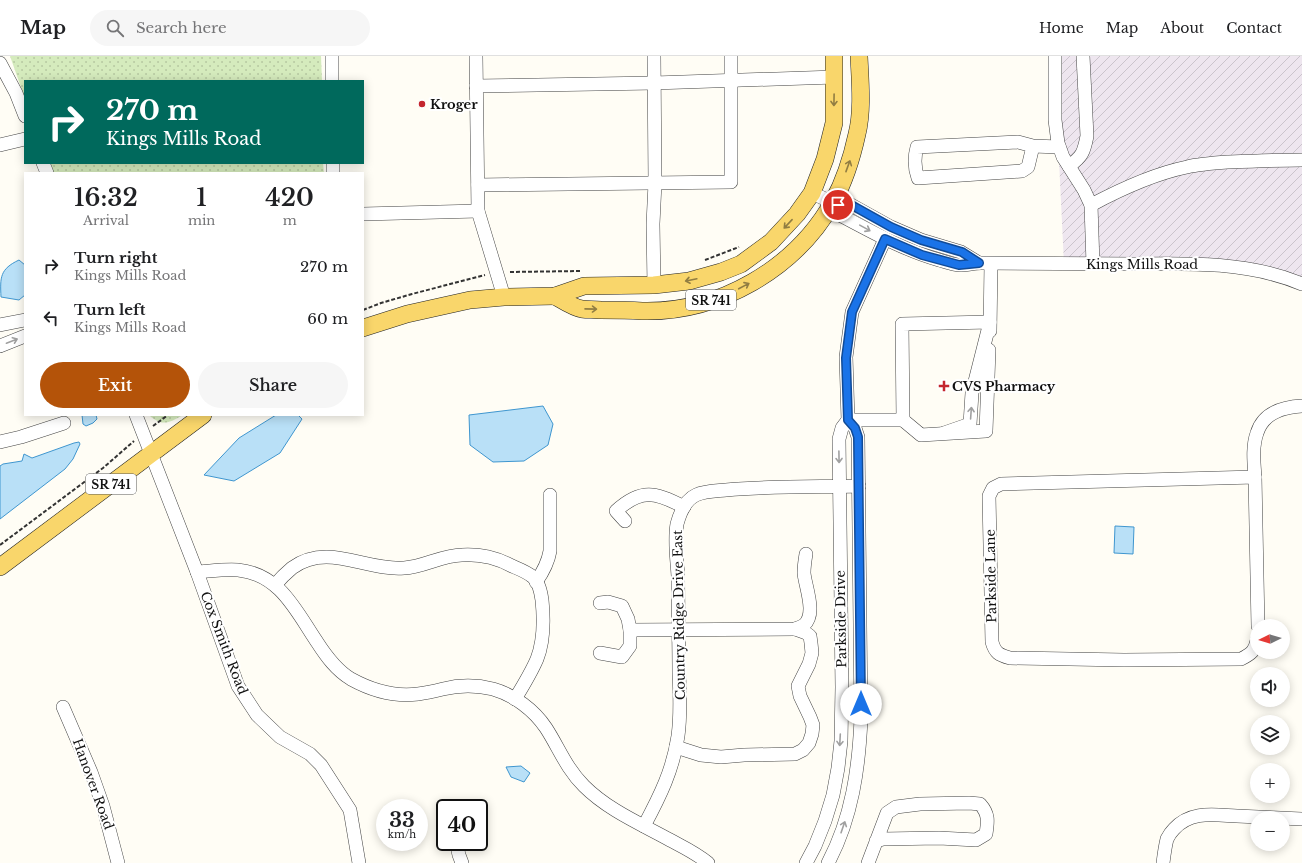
<!DOCTYPE html>
<meta charset="utf-8">
<style>
:root{--surface:#fff;--page:#f6f6f6;--text:#202124;--muted:#757577;--line:#e0e0e0;--accent:#b45309}
body{margin:0;font-family:"Libre Baskerville",serif;background:var(--page);color:var(--text);height:100vh;display:flex;flex-direction:column;font-size:15px;white-space:nowrap}
*{box-sizing:border-box;margin:0}
p{font-size:13px;color:var(--muted)}
.icon{flex:none;width:22px;height:22px;fill:none;stroke:currentColor;stroke-width:2;stroke-linecap:round;stroke-linejoin:round}
.map{position:relative;flex:1;overflow:hidden}
.sheet{position:absolute;left:24px;top:116px;width:340px;height:244px;display:flex;flex-direction:column;background:var(--surface);border-radius:0px;box-shadow:0 2px 10px #0003}
.sheet>*{flex:none}
.hud{position:absolute;left:24px;top:24px;width:340px;height:84px;border-radius:0px;box-shadow:0 2px 10px #0003;background:#00695c;color:#fff;overflow:hidden}
.needle{width:26px;rotate:265deg}
.buttons{position:absolute;left:1250px;top:563px;display:grid;gap:8px}
.buttons a{display:grid;place-items:center;width:40px;height:40px;border-radius:50%;background:var(--surface);box-shadow:0 2px 10px #0003;font-size:20px}
.speed{position:absolute;left:376px;top:743px;display:flex;gap:8px;font-size:20px;font-weight:700;text-align:center}
.speed>*{display:grid;place-content:center;width:52px;height:52px;border-radius:50%;background:var(--surface);box-shadow:0 2px 10px #0003;line-height:1}
.speed small{font-size:10px;font-weight:400}
.speed .limit{border:2px solid #111;border-radius:6px;background:#fff;color:#111}
.pin{position:absolute;display:grid;place-items:center;width:34px;height:34px;color:#fff;margin:-17px;border:2px solid #fff;border-radius:50%;box-shadow:0 1px 4px #0007}
.me{position:absolute;width:44px;margin:-22px;rotate:0deg;stroke-linejoin:round;filter:drop-shadow(0 0 3px #0008)}
.turn{display:flex;align-items:center;gap:14px;height:84px;padding:0 16px;font-size:18px}
.turn .icon{width:52px;height:52px;stroke-width:2.5}
.turn b{display:block;font-size:28px;line-height:34px}
.eta{display:flex;justify-content:space-evenly;align-items:center;height:68px;text-align:center}
.eta b{font-size:24px;font-weight:600;line-height:28px}
.primary-button{display:flex;gap:8px;margin-top:auto;padding:8px 16px}
.primary-button a{flex:1;height:46px;border-radius:24px;background:var(--accent);color:#fff;font-size:16px;font-weight:600;line-height:46px;text-align:center}
.primary-button a+a{background:var(--page);color:var(--text)}
ul{padding:0;list-style:none}
li{display:flex;align-items:center;gap:12px;height:52px;padding:0 16px}
li div{flex:1}
li b{display:block;font-size:15px}
li em{font-style:normal}
header{display:flex;align-items:center;gap:24px;box-sizing:border-box;height:56px;padding:0 20px;background:var(--surface);border-bottom:1px solid var(--line)}
header strong{font-size:19px}
nav{display:flex;gap:22px;margin-inline-start:auto;font-size:14px}
.search{width:280px;height:36px;background:var(--page);display:flex;align-items:center;gap:10px;box-sizing:border-box;padding:0 14px;border-radius:22px;color:var(--muted);font-size:15px}
.map>svg:first-child{display:block}
.industrial{fill:url(#industrial-furrows)}
.grass{fill:url(#grass-dots)}
.water{fill:#b9e0f7;stroke:#3f96cf}
.lines{fill:none;stroke-linecap:round;stroke-linejoin:round}
.minor-casing{stroke:#444;stroke-width:14}
.major-casing{stroke:#222;stroke-width:18}
.path{stroke:#333;stroke-width:2;stroke-dasharray:4 2;stroke-linecap:butt}
.minor{stroke:#fff;stroke-width:13}
.major{stroke:#f9d66b;stroke-width:17}
.oneway{stroke:#917d42}
.oneway2{stroke:#a0a0a0}
.route-casing{stroke:#114b97;stroke-width:10}
.route{stroke:#1a73e8;stroke-width:7}
.poi-dot{fill:#c4262e;stroke:#fff;stroke-width:1.5}
.labels{text-anchor:middle;dominant-baseline:central;stroke-width:4;stroke-linejoin:round;paint-order:stroke}
.shield{fill:#fff;stroke:#585858;stroke-width:1}
.shield-label{font-size:12px;font-weight:bold;fill:#111}
.poi-label{font-size:13px;font-weight:bold;fill:#111;stroke:#fff;text-anchor:start}
.street-label{font-size:13px;fill:#111;stroke:#fff}
</style>
<header>
<strong>Map</strong>
<div class="search"><svg class="icon" aria-label="search" viewBox="0 0 24 24"><circle cx="10" cy="10" r="6"/><path d="M15 15l6 6"/></svg>Search here</div>
<nav><a>Home</a><a>Map</a><a>About</a><a>Contact</a></nav>
</header>
<div class="map">
<svg width="1302" height="807" viewBox="0 0 1302 807">
<defs>
<pattern id="industrial-furrows" width="10" height="10" patternUnits="userSpaceOnUse"><rect width="10" height="10" fill="#eee6ef"/><path d="M-1 1l2-2M0 10L10 0M9 11l2-2" fill="none" stroke="#cbc4cc"/></pattern>
<pattern id="grass-dots" width="8" height="8" patternUnits="userSpaceOnUse"><rect width="8" height="8" fill="#d5ebbd"/><path d="M2 2h.1M6 6h.1" fill="none" stroke="#b6c8a1" stroke-width="1.8" stroke-linecap="round"/></pattern>
</defs>
<rect width="100%" height="100%" fill="#fffdf5"/>
<polygon class="industrial" points="1054,0 1302,0 1302,221 1275,218 1064,208"/>
<g class="grass">
<polygon points="10,0 321,0 322,25 25,25 25,43"/>
<polygon points="48,107 323,107 324,117 51,117"/>
<path d="M149,359H183C169,367 162,371 149,359Z"/>
</g>
<g class="water">
<path d="M19,204L25,209V239L19,244L1,241C0,221 0,213 19,204Z"/>
<polygon points="543,350 553,368 548,389 524,405 493,406 470,389 469,359"/>
<polygon points="82,359 96,359 97,363 93,367 86,370 83,368"/>
<polygon points="276,359 298,359 302,363 280,397 234,425 204,419 239,382"/>
<polygon points="79,386 80,388 73,403 65,413 0,463 0,410 3,408 22,405 24,398 32,402 74,387"/>
<polygon points="1115,470 1134,471 1133,498 1114,497"/>
<polygon points="521,710 530,717 524,726 511,721 506,711"/>
</g>
<g class="lines">
<defs>
<g id="minor">
<polyline points="332,0 332,25"/>
<polyline points="476,0 478,155 504,241"/>
<polyline points="654,0 655,127 653,168 654,229"/>
<polyline points="1055,0 1055,64 1058,87 1063,101 1084,134 1091,149 1093,208"/>
<polyline points="0,7 16,37 25,60"/>
<polyline points="476,30 654,27 835,21"/>
<polyline points="0,89 25,83"/>
<path d="M1033,90L1028,111L1022,115L918,122C914,111 914,102 917,91L1018,86L1033,90L1059,91"/>
<polyline points="43,107 47,117"/>
<polyline points="333,107 333,117"/>
<path d="M1069,110C1082,101 1084,96 1087,80L1083,0"/>
<polyline points="478,129 731,126 731,0"/>
<polyline points="812,137 838,149 846,146 891,171 921,184 961,196 979,207"/>
<path d="M838,149L840,159C872,176 904,194 939,204C946,206 953,209 960,209C967,209 974,207 981,207C1032,207 1084,208 1135,208C1191,207 1250,206 1302,228"/>
<path d="M1091,149C1121,133 1153,118 1187,111C1200,108 1215,107 1229,106C1253,105 1278,104 1302,104"/>
<polyline points="363,158 478,155"/>
<polyline points="0,269 25,264"/>
<polyline points="990,275 991,208"/>
<polyline points="0,290 25,280"/>
<polyline points="136,359 197,516 238,630 257,659 280,681 310,698 321,709 350,754 359,807"/>
<polyline points="848,364 903,364 921,379 986,375 989,294"/>
<polyline points="903,364 902,268 990,266 972,337 970,368 944,377"/>
<polyline points="0,386 21,381 64,367"/>
<path d="M1255,421C1254,407 1252,391 1257,377C1263,357 1283,351 1302,350"/>
<path d="M625,465L616,455C641,432 656,436 684,451"/>
<path d="M197,516C211,515 225,513 238,514C280,518 296,555 317,586C326,600 336,614 351,623C371,634 395,641 418,638C426,637 435,635 443,633C459,629 477,629 493,633C514,639 534,654 546,672C559,692 566,712 584,730C608,754 641,768 670,784C683,791 696,797 708,807"/>
<path d="M536,526C543,516 548,507 550,495V439"/>
<path d="M275,529C280,523 286,517 292,512C328,486 365,515 404,512C424,511 442,499 462,499C479,498 497,502 512,510C519,513 527,516 533,521C539,526 541,537 542,544C544,563 544,585 537,603C531,617 523,630 515,643"/>
<path d="M630,574L795,573C798,572 801,571 804,569C817,558 805,530 804,517C804,510 805,504 806,498"/>
<path d="M1257,584C1255,595 1251,598 1241,603L1124,604L1010,602C999,599 995,597 992,586L989,440L993,432L1001,428L1255,421L1258,570"/>
<polyline points="600,597 622,601 630,590 630,574 628,563 622,550 608,546 600,547"/>
<polyline points="63,651 91,716 103,750 118,807"/>
<polyline points="676,691 701,699 721,701 744,699 795,698 803,694 809,687 812,678 813,669 810,661 800,640 798,630 809,608 812,597 811,587 810,580 806,577 795,573"/>
<path d="M644,770C660,740 673,714 678,680C681,659 680,638 679,617C679,584 678,552 678,520C677,503 674,485 677,468C680,457 685,444 696,439C705,435 717,435 726,434C770,430 815,431 859,430"/>
<polyline points="456,786 459,799 462,807"/>
<polyline points="806,807 815,790 825,765 833,739 838,712 841,685 842,631 839,383 842,372 848,364 846,301 852,256 885,183"/>
<path d="M828,807C852,762 859,712 861,662L858,381L855,372L848,364"/>
<path d="M868,807L887,757L896,751L920,748L969,747L980,748C989,758 988,765 986,778L976,784L939,782L883,783L876,785"/>
<path d="M1163,807C1164,799 1165,791 1167,783C1169,779 1171,776 1174,773C1191,754 1215,759 1237,760C1259,761 1280,762 1302,763"/>
</g>
<g id="major">
<path d="M555,240C562,244 574,252 582,253C588,254 594,253 600,254C614,254 628,254 642,255C719,257 795,213 833,146C844,126 852,101 857,78C863,54 860,24 859,0"/>
<polyline points="363,272 407,258 470,244 504,241 555,240 584,230 654,229 689,225 721,216 741,208 771,186 797,158 812,137 825,103 834,67 834,0"/>
<polyline points="0,511 203,359"/>
</g>
</defs>
<use href="#minor" class="minor-casing"/>
<use href="#major" class="major-casing"/>
<g class="path">
<polyline points="705,204 739,191"/>
<polyline points="510,216 581,215"/>
<polyline points="363,254 381,247 412,238 485,219"/>
<polyline points="153,370 168,359"/>
<polyline points="0,489 103,412 134,385"/>
</g>
<use href="#minor" class="minor"/>
<use href="#major" class="major"/>
</g>
<defs><path id="oneway-shaft" d="M-6 0H5M1.5-3L5.5 0L1.5 3" fill="none" stroke-width="1.6" stroke-linecap="round" stroke-linejoin="round"/></defs>
<g class="oneway">
<use href="#oneway-shaft" transform="translate(834 44) rotate(91)"/>
<use href="#oneway-shaft" transform="translate(848 110) rotate(-70)"/>
<use href="#oneway-shaft" transform="translate(788 168) rotate(133)"/>
<use href="#oneway-shaft" transform="translate(691 224) rotate(168)"/>
<use href="#oneway-shaft" transform="translate(744 230) rotate(-28)"/>
<use href="#oneway-shaft" transform="translate(591 253) rotate(1)"/>
</g>
<g class="oneway2">
<use href="#oneway-shaft" transform="translate(865 172) rotate(29)"/>
<use href="#oneway-shaft" transform="translate(12 285) rotate(-21)"/>
<use href="#oneway-shaft" transform="translate(971 357) rotate(-86)"/>
<use href="#oneway-shaft" transform="translate(839 401) rotate(89)"/>
<use href="#oneway-shaft" transform="translate(840 684) rotate(93)"/>
<use href="#oneway-shaft" transform="translate(843 771) rotate(-71)"/>
</g>
<g class="lines">
<defs>
<polyline id="route" points="838,149 846,146 891,171 921,184 962,196 979,207 959,209 922,199 885,183 852,256 846,302 848,364 855,372 858,381 861,648"/>
</defs>
<use href="#route" class="route-casing"/>
<use href="#route" class="route"/>
</g>
<g class="poi-dot">
<circle cx="422" cy="48" r="4"/>
<path d="M942 324h4v4h4v4h-4v4h-4v-4h-4v-4h4z"/>
</g>
<g class="labels">
<g class="shield">
<rect x="686" y="234" width="50" height="20" rx="3"/>
<rect x="86" y="418" width="50" height="20" rx="3"/>
</g>
<g class="shield-label">
<text x="711" y="244">SR 741</text>
<text x="111" y="428">SR 741</text>
</g>
<g class="poi-label">
<text x="430" y="48">Kroger</text>
<text x="952" y="330">CVS Pharmacy</text>
</g>
<g class="street-label">
<text x="1142" y="208">Kings Mills Road</text>
<text transform="translate(991 520) rotate(-91)">Parkside Lane</text>
<text transform="translate(679 559) rotate(-91)">Country Ridge Drive East</text>
<text transform="translate(841 563) rotate(-91)">Parkside Drive</text>
<text transform="translate(224 587) rotate(69)">Cox Smith Road</text>
<text transform="translate(93 728) rotate(70)">Hanover Road</text>
</g>
</g>
</svg>
<div class="buttons">
<a><svg class="needle" viewBox="-14 -14 28 28"><path d="M0-13l5 13h-10z" fill="#e53935"/><path d="M0 13l5-13h-10z" fill="#757577"/></svg></a>
<a><svg class="icon" aria-label="sound" viewBox="0 0 24 24"><path d="M4 9h4l5-4v14l-5-4H4zM17 9q2 3 0 6"/></svg></a>
<a><svg class="icon" aria-label="layers" viewBox="0 0 24 24"><path d="M12 4l9 5-9 5-9-5zM3 14l9 5 9-5"/></svg></a>
<a>+</a>
<a>−</a>
</div>
<div class="speed"><div>33<small>km/h</small></div><div class="limit">40</div></div>
<div class="pin" style="left:838px;top:149px;background:#d93025"><svg class="icon" aria-label="arrive" viewBox="0 0 24 24"><path d="M6 21V4h12l-3 4 3 4H6"/></svg></div>
<svg class="me" style="left:861px;top:648px" viewBox="-20 -20 40 40"><circle r="19" fill="#fff"/><path d="M0-13L10 11 0 6-10 11z" fill="#1a73e8"/></svg>
<div class="hud">
<div class="turn"><svg class="icon" aria-label="right" viewBox="0 0 24 24"><path d="M7 20v-9h11M14 6l5 5-5 5"/></svg><div><b>270 m</b>Kings Mills Road</div></div>
</div>
<section class="sheet">
<div class="eta">
<div><b>16:32</b><p>Arrival</p></div>
<div><b>1</b><p>min</p></div>
<div><b>420</b><p>m</p></div>
</div>
<ul>
<li><svg class="icon" aria-label="right" viewBox="0 0 24 24"><path d="M7 20v-9h11M14 6l5 5-5 5"/></svg><div><b>Turn right</b><p>Kings Mills Road</p></div><em>270 m</em></li>
<li><svg class="icon" aria-label="left" viewBox="0 0 24 24"><path d="M17 20v-9H6M10 6l-5 5 5 5"/></svg><div><b>Turn left</b><p>Kings Mills Road</p></div><em>60 m</em></li>
</ul>
<div class="primary-button"><a>Exit</a><a>Share</a></div>
</section>
</div>
